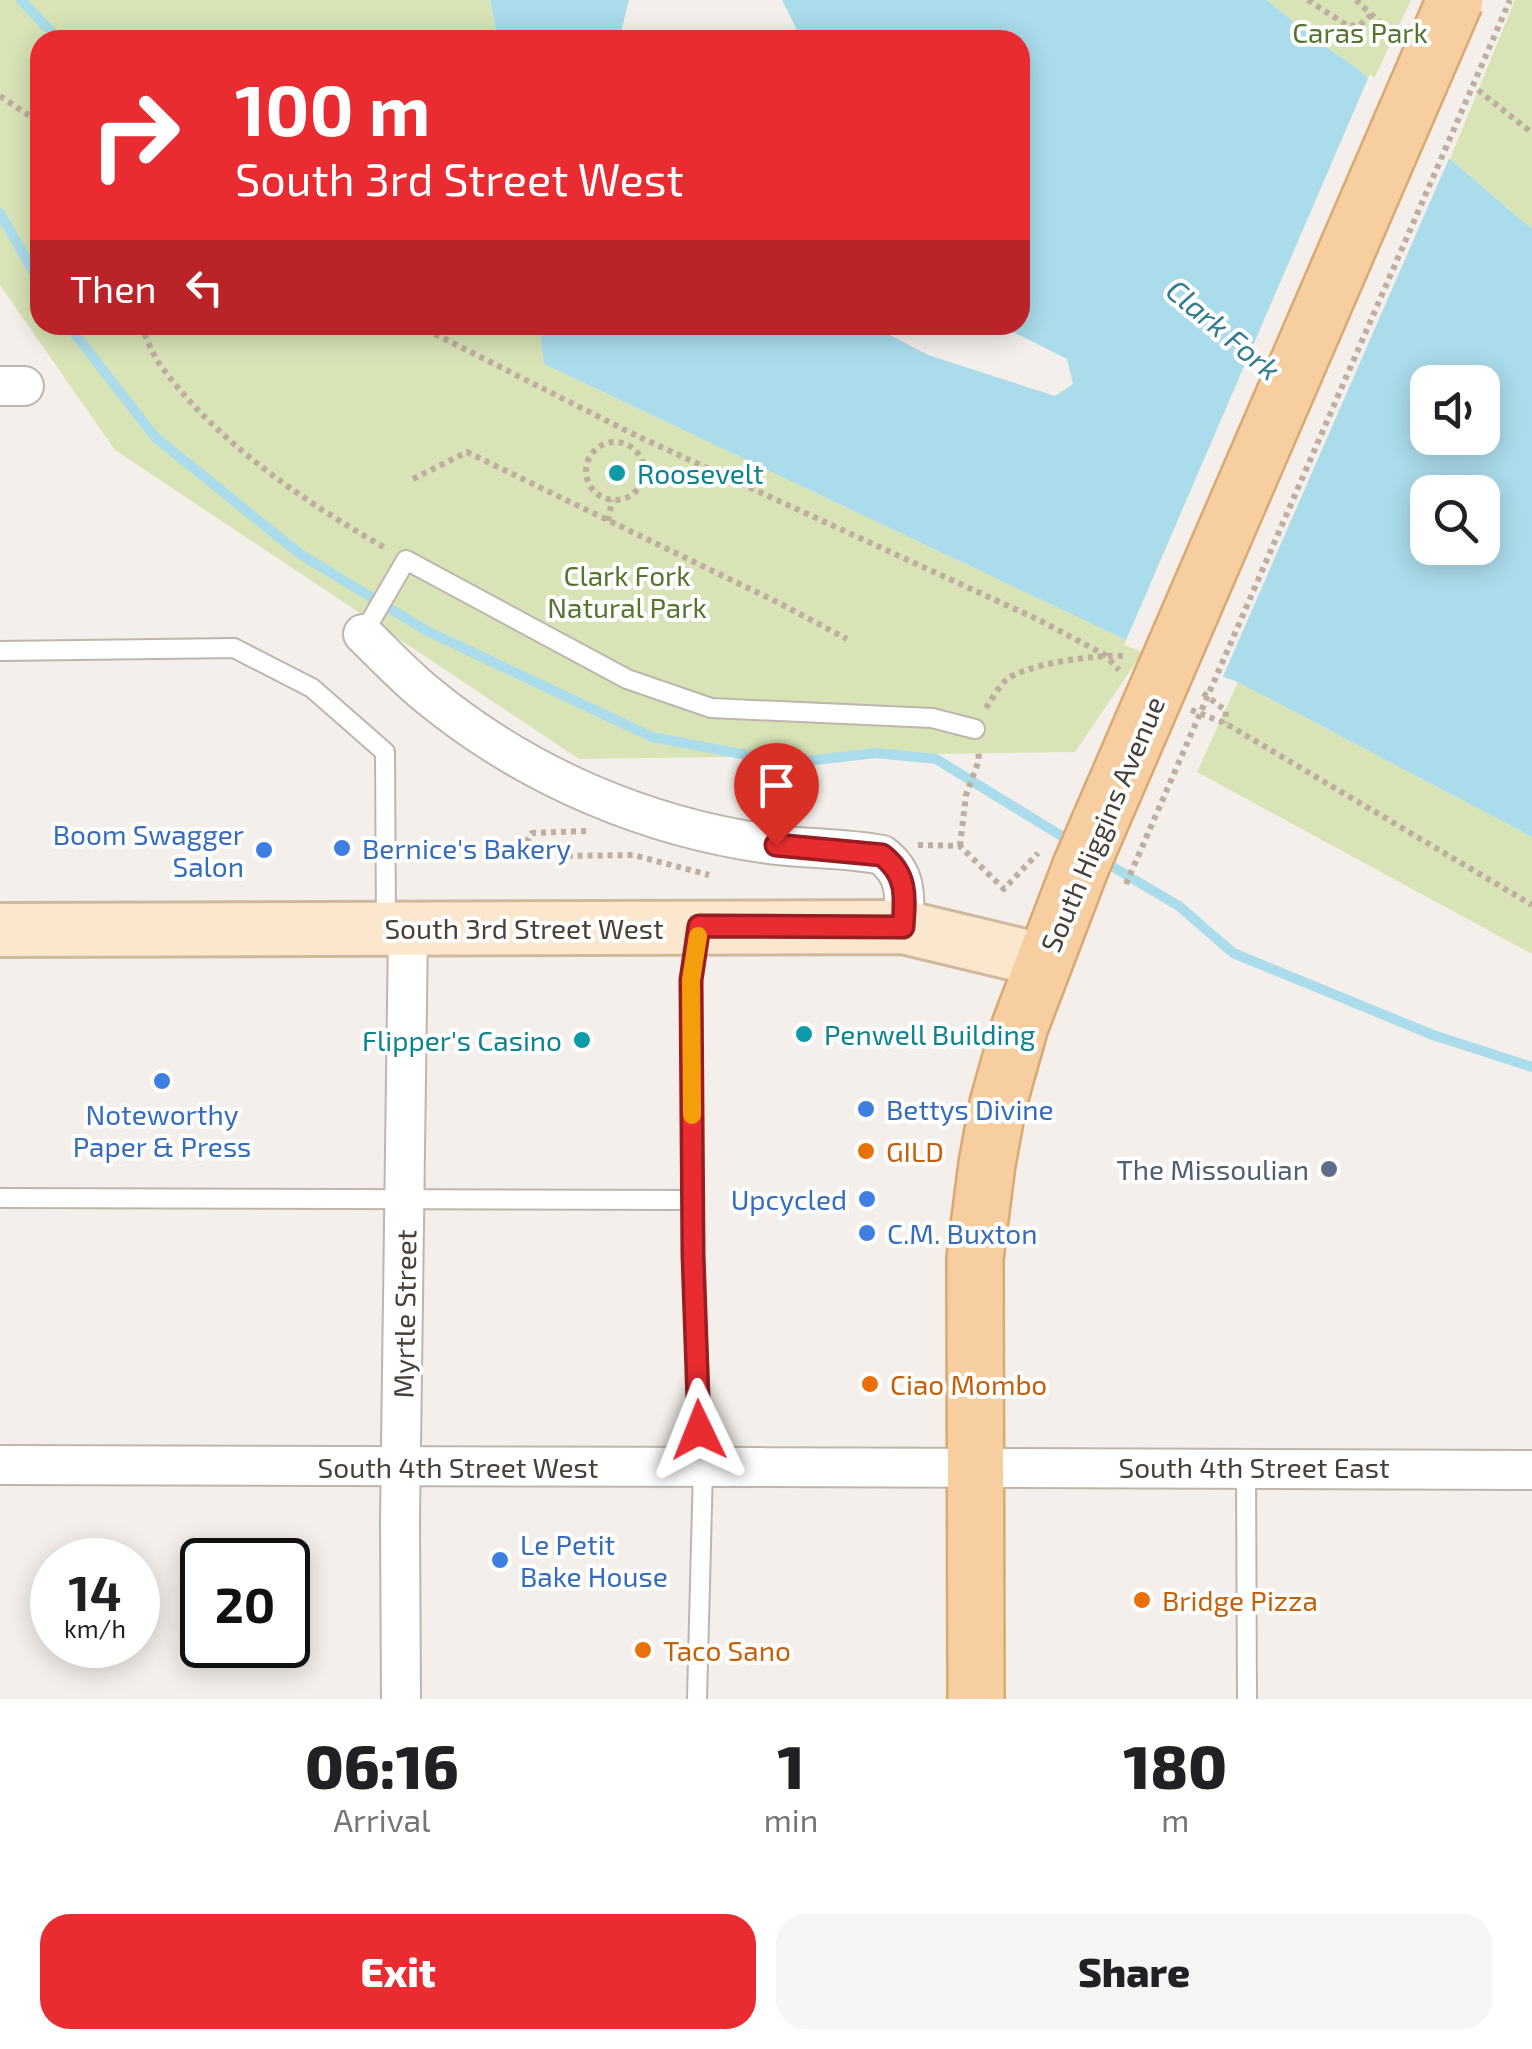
<!DOCTYPE html>
<style>
:root{--surface:#fff;--page:#f6f6f6;--text:#202124;--muted:#757577;--accent:#e92c31}
body{margin:0;font-family:"Exo 2",sans-serif;background:var(--page);color:var(--text);height:100vh;display:flex;flex-direction:column;font-size:38px;white-space:nowrap}
*{box-sizing:border-box;margin:0}
p{font-size:32px;color:var(--muted)}
.icon{flex:none;width:55px;height:55px;fill:none;stroke:currentColor;stroke-width:2;stroke-linecap:round;stroke-linejoin:round}
.map{position:relative;height:1699px;overflow:hidden}
.drawer{display:flex;flex-direction:column;background:var(--surface);flex:1}
.drawer>*{flex:none}
.guide{position:absolute;left:30px;top:30px;width:1000px;height:305px;border-radius:30px;box-shadow:0 5px 25px #0003;background:#e92c31;color:#fff;overflow:hidden}
.buttons{position:absolute;left:1410px;top:365px;display:grid;gap:20px}
.buttons a{display:grid;place-items:center;width:90px;height:90px;border-radius:20px;background:var(--surface);box-shadow:0 5px 25px #0003;font-size:50px}
.speed{position:absolute;left:30px;top:1538px;display:flex;gap:20px;font-size:50px;font-weight:700;text-align:center}
.speed>*{display:grid;place-content:center;width:130px;height:130px;border-radius:50%;background:var(--surface);box-shadow:0 5px 25px #0003;line-height:1}
.speed small{font-size:25px;font-weight:400}
.speed .limit{border:5px solid #111;border-radius:15px;background:#fff;color:#111}
.pin{position:absolute;display:grid;place-items:center;width:85px;height:85px;color:#fff;margin:-102px -42px;border-radius:50% 50% 50% 0;rotate:-45deg;box-shadow:0 0 10px #0007}
.pin .icon{rotate:45deg}
.me{position:absolute;width:110px;margin:-55px;rotate:358deg;stroke-linejoin:round;filter:drop-shadow(0 0 8px #0008)}
.turn{display:flex;align-items:center;gap:35px;height:210px;padding:0 40px;font-size:45px}
.turn .icon{width:130px;height:130px;stroke-width:2.5}
.turn b{display:block;font-size:70px;line-height:85px}
.then{display:flex;align-items:center;height:95px;padding:0 40px;background:#0003;gap:20px;font-size:38px}
.eta{display:flex;justify-content:space-evenly;align-items:center;height:170px;text-align:center}
.eta b{font-size:60px;font-weight:800;line-height:70px}
.primary-button{display:flex;gap:20px;margin-top:auto;padding:20px 40px}
.primary-button a{flex:1;height:115px;border-radius:30px;background:var(--accent);color:#fff;font-size:40px;font-weight:800;line-height:115px;text-align:center}
.primary-button a+a{background:var(--page);color:var(--text)}
.map>svg:first-child{display:block}
.green{fill:#d8e4b6}
.water{fill:#abdceb;fill-rule:evenodd}
.pier{fill:#f4efea}
.lines{fill:none;stroke-linecap:round;stroke-linejoin:round}
.stream{stroke:#abdceb;stroke-width:10}
.lane-casing{stroke:#beb5ad;stroke-width:22}
.street-casing{stroke:#beb5ad;stroke-width:42}
.secondary-casing{stroke:#cfb99d;stroke-width:58}
.primary-casing{stroke:#dba871;stroke-width:60}
.path{stroke:#bfae9f;stroke-width:6;stroke-dasharray:5 5;stroke-linecap:butt}
.lane{stroke:#fff;stroke-width:18}
.street{stroke:#fff;stroke-width:38}
.secondary{stroke:#fae7cd;stroke-width:52}
.primary{stroke:#f6cea0;stroke-width:55}
.primary-bridge-casing{stroke:#dba871;stroke-width:60;stroke-linecap:butt}
.path-bridge{stroke:#bfae9f;stroke-width:6;stroke-dasharray:5 5;stroke-linecap:butt}
.primary-bridge{stroke:#f6cea0;stroke-width:55}
.route-casing{stroke:#971d20;stroke-width:25}
.route{stroke:#e92c31;stroke-width:18}
.slow{stroke:#f59e0b;stroke-width:18}
.culture-dot{fill:#0f9aa8;stroke:#fff;stroke-width:4}
.shop-dot{fill:#3f7fe0;stroke:#fff;stroke-width:4}
.food-dot{fill:#e8710a;stroke:#fff;stroke-width:4}
.service-dot{fill:#5c6f8a;stroke:#fff;stroke-width:4}
.labels{text-anchor:middle;dominant-baseline:central;stroke-width:8;stroke-linejoin:round;paint-order:stroke}
.park-label{font-size:28px;fill:#567430;stroke:#fff}
.culture-label{font-size:28px;fill:#0d838f;stroke:#fff;text-anchor:start}
.street-label{font-size:28px;fill:#473f38;stroke:#fff}
.shop-label{font-size:28px;fill:#366cbe;stroke:#fff;text-anchor:start}
.food-label{font-size:28px;fill:#c56008;stroke:#fff;text-anchor:start}
.service-label{font-size:28px;fill:#4e5e75;stroke:#fff;text-anchor:end}
.water-label{font-size:30px;font-style:italic;fill:#347c94;stroke:#fff}
</style>
<div class="map">
<svg width="1532" height="1699" viewBox="0 0 1532 1699">
<rect width="100%" height="100%" fill="#f4efea"/>
<g class="green">
<polygon points="0,0 490,0 498,40 40,40 40,325 539,325 544,364 1145,649 1075,752 579,759 115,450 0,285"/>
<polygon points="1267,0 1411,0 1372,83 1357,68 1320,43"/>
<polygon points="1515,0 1532,0 1532,229 1450,159"/>
<polygon points="1238,682 1532,837 1532,954 1197,772"/>
</g>
<g class="water">
<polygon points="490,0 629,0 619,40 498,40"/>
<path d="M782,0H1267L1320,43L1357,68L1450,159L1532,229V837L1238,682L1145,649L544,364L539,325H871L928,355L1055,396L1073,384L1067,359L1013,332L1006,325H1020V40H802ZM1428,382H1482V438H1428ZM1428,492H1482V548H1428Z"/>
</g>
<polygon class="pier" points="1370,74 1451,154 1221,681 1124,645"/>
<g class="lines">
<g class="stream">
<polyline points="21,0 59,40"/>
<polyline points="0,213 40,283"/>
<polyline points="68,325 155,437 300,554 427,631 652,737 789,763 876,753 936,759 1073,843"/>
<polyline points="1101,860 1179,906 1233,953 1433,1035 1532,1067"/>
</g>
<defs>
<g id="lane">
<polyline points="363,634 406,560 627,679 711,708 932,718 975,729"/>
<polyline points="0,651 234,648 312,688 385,752 386,924"/>
<polyline points="0,1198 693,1200"/>
<polyline points="1246,1467 1247,1699"/>
<polyline points="697,1699 703,1467 693,1255 691,980 698,932"/>
</g>
<g id="street">
<polyline points="0,386 24,386"/>
<path d="M363,634C385,655 406,678 430,697C528,777 650,829 776,845C812,849 847,848 882,855C908,875 905,897 903,927"/>
<path d="M0,1465C511,1469 1021,1465 1532,1470"/>
<polyline points="401,1699 400,1520 408,930"/>
</g>
<polyline id="secondary" points="0,930 903,927 1045,961"/>
<polyline id="primary" points="976,1699 975,1258 987,1164 998,1104 1020,1026 1081,866"/>
</defs>
<use href="#lane" class="lane-casing"/>
<use href="#street" class="street-casing"/>
<use href="#secondary" class="secondary-casing"/>
<use href="#primary" class="primary-casing"/>
<g class="path">
<polyline points="1308,0 1348,26 1360,25 1371,15"/>
<polyline points="1356,0 1389,31"/>
<polyline points="1478,90 1532,133"/>
<polyline points="0,96 40,123"/>
<path d="M140,325C147,338 152,354 161,366C218,444 305,502 387,549"/>
<polyline points="417,325 633,434 1041,621 1105,655 1119,670"/>
<circle cx="615" cy="471" r="29"/>
<polyline points="413,479 467,452 779,603 847,639"/>
<polyline points="608,521 612,500"/>
<polyline points="1203,693 1226,711 1225,723"/>
<path d="M986,708C992,699 998,688 1005,681C1022,664 1100,654 1124,656"/>
<polyline points="1191,710 1225,723 1532,905"/>
<polyline points="586,831 532,833 528,839 530,849 555,856 633,855 709,875"/>
<polyline points="918,845 960,846 1004,889 1038,853"/>
<polyline points="960,846 966,795 979,760 978,750"/>
</g>
<use href="#lane" class="lane"/>
<use href="#street" class="street"/>
<use href="#secondary" class="secondary"/>
<use href="#primary" class="primary"/>
<defs>
<polyline id="primary-bridge" points="1081,866 1455,0"/>
</defs>
<use href="#primary-bridge" class="primary-bridge-casing"/>
<polyline class="path-bridge" points="1126,884 1510,0"/>
<use href="#primary-bridge" class="primary-bridge"/>
</g>
<g class="lines">
<defs>
<path id="route" d="M699,1430L693,1255L691,980L699,926L903,927C905,897 908,875 882,855L776,845"/>
</defs>
<use href="#route" class="route-casing"/>
<use href="#route" class="route"/>
<polyline class="slow" points="692,1115 691,980 698,936"/>
</g>
<g class="culture-dot">
<circle cx="617" cy="473" r="10"/>
<circle cx="804" cy="1034" r="10"/>
<circle cx="582" cy="1040" r="10"/>
</g>
<g class="shop-dot">
<circle cx="342" cy="848" r="10"/>
<circle cx="264" cy="850" r="10"/>
<circle cx="162" cy="1081" r="10"/>
<circle cx="866" cy="1109" r="10"/>
<circle cx="867" cy="1199" r="10"/>
<circle cx="867" cy="1233" r="10"/>
<circle cx="500" cy="1560" r="10"/>
</g>
<g class="food-dot">
<circle cx="866" cy="1151" r="10"/>
<circle cx="870" cy="1384" r="10"/>
<circle cx="1142" cy="1600" r="10"/>
<circle cx="643" cy="1650" r="10"/>
</g>
<circle class="service-dot" cx="1329" cy="1169" r="10"/>
<g class="labels">
<g class="park-label">
<text x="1360" y="32">Caras Park</text>
<text x="627" y="575">Clark Fork<tspan x="627" dy="32">Natural Park</tspan></text>
</g>
<g class="culture-label">
<text x="637" y="473">Roosevelt</text>
<text x="824" y="1034">Penwell Building</text>
<text x="562" y="1040" text-anchor="end">Flipper's Casino</text>
</g>
<g class="street-label">
<text transform="translate(1102 824) rotate(-67)">South Higgins Avenue</text>
<text x="524" y="928">South 3rd Street West</text>
<text transform="translate(404 1314) rotate(-89)">Myrtle Street</text>
<text x="458" y="1467">South 4th Street West</text>
<text x="1254" y="1467">South 4th Street East</text>
</g>
<g class="shop-label">
<text x="244" y="834" text-anchor="end">Boom Swagger<tspan x="244" dy="32">Salon</tspan></text>
<text x="362" y="848">Bernice's Bakery</text>
<text x="886" y="1109">Bettys Divine</text>
<text x="162" y="1114" text-anchor="middle">Noteworthy<tspan x="162" dy="32">Paper &amp; Press</tspan></text>
<text x="847" y="1199" text-anchor="end">Upcycled</text>
<text x="887" y="1233">C.M. Buxton</text>
<text x="520" y="1544">Le Petit<tspan x="520" dy="32">Bake House</tspan></text>
</g>
<g class="food-label">
<text x="886" y="1151">GILD</text>
<text x="890" y="1384">Ciao Mombo</text>
<text x="1162" y="1600">Bridge Pizza</text>
<text x="663" y="1650">Taco Sano</text>
</g>
<g class="service-label">
<text x="1309" y="1169">The Missoulian</text>
</g>
<g class="water-label">
<text transform="translate(1224 329) rotate(40)">Clark Fork</text>
</g>
</g>
</svg>
<div class="buttons">
<a><svg class="icon" aria-label="sound" viewBox="0 0 24 24"><path d="M4 9h4l5-4v14l-5-4H4zM17 9q2 3 0 6"/></svg></a>
<a><svg class="icon" aria-label="search" viewBox="0 0 24 24"><circle cx="10" cy="10" r="6"/><path d="M15 15l6 6"/></svg></a>
</div>
<div class="speed"><div>14<small>km/h</small></div><div class="limit">20</div></div>
<div class="pin" style="left:776px;top:845px;background:#d93025"><svg class="icon" aria-label="arrive" viewBox="0 0 24 24"><path d="M6 21V4h12l-3 4 3 4H6"/></svg></div>
<svg class="me" style="left:699px;top:1430px" viewBox="-20 -20 40 40"><path d="M0-17L14 15 0 8-14 15z" fill="#e92c31" stroke="#fff" stroke-width="4"/></svg>
<div class="guide">
<div class="turn"><svg class="icon" aria-label="right" viewBox="0 0 24 24"><path d="M7 20v-9h11M14 6l5 5-5 5"/></svg><div><b>100 m</b>South 3rd Street West</div></div>
<div class="then">Then<svg class="icon" aria-label="left" viewBox="0 0 24 24"><path d="M17 20v-9H6M10 6l-5 5 5 5"/></svg></div>
</div>
</div>
<section class="drawer">
<div class="eta">
<div><b>06:16</b><p>Arrival</p></div>
<div><b>1</b><p>min</p></div>
<div><b>180</b><p>m</p></div>
</div>
<div class="primary-button"><a>Exit</a><a>Share</a></div>
</section>
